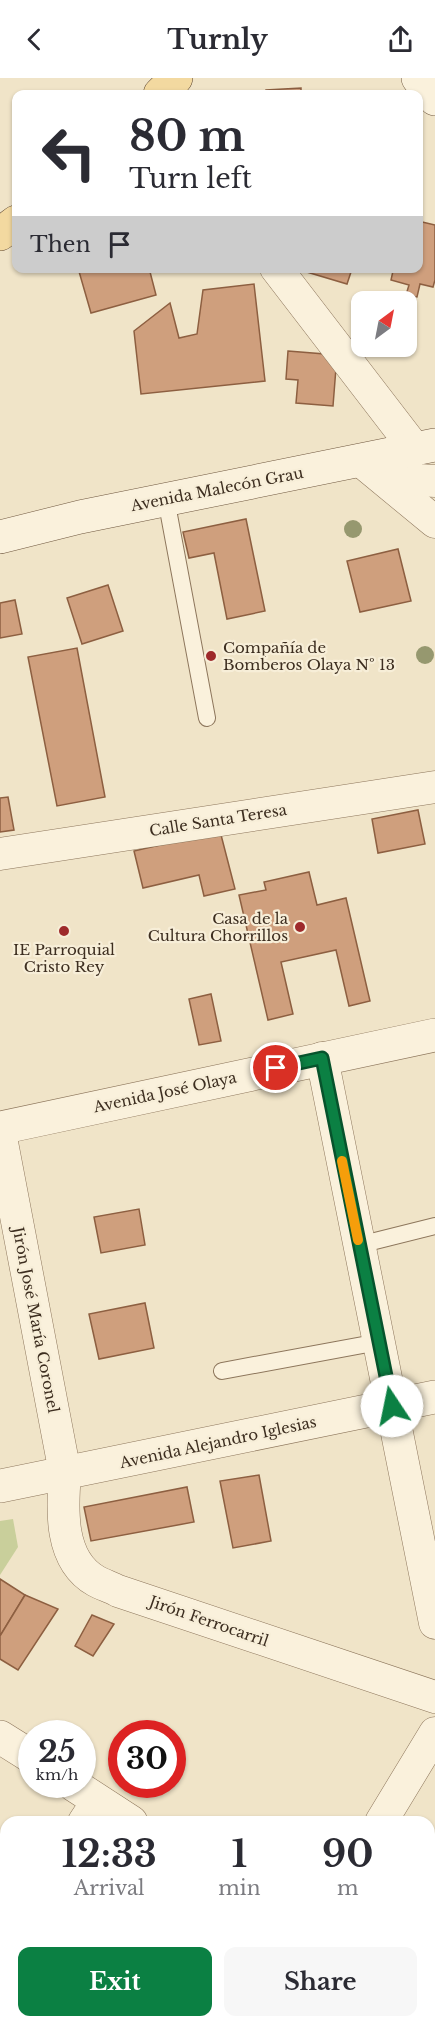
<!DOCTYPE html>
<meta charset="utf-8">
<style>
:root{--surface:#fff;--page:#f7f7f7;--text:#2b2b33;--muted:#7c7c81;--accent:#0b8043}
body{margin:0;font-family:"Libre Baskerville",serif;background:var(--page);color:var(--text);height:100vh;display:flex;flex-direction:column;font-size:22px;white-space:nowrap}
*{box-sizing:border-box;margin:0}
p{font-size:20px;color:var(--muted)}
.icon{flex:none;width:33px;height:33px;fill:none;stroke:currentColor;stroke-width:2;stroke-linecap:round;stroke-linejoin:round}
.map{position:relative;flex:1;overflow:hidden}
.sheet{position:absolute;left:0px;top:1738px;width:435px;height:212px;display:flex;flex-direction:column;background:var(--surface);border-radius:18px 18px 0 0;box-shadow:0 2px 4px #0004}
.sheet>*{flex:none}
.banner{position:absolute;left:12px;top:12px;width:411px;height:183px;border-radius:12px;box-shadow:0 2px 4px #0004;background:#fff;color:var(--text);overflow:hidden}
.needle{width:39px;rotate:32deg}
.controls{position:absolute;left:351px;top:213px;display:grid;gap:12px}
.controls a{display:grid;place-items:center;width:66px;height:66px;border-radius:12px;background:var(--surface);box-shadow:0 2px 4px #0004;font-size:30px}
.speed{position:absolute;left:18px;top:1642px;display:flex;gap:12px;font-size:30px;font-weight:700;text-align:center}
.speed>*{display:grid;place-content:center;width:78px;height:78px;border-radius:50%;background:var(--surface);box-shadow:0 2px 4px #0004;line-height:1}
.speed small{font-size:15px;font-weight:400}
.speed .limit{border:9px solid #d22;background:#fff;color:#111}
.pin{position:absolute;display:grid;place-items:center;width:51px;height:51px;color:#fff;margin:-26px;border:3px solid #fff;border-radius:50%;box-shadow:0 2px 6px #0007}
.me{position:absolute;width:66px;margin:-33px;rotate:349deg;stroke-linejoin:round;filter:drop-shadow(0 0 4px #0008)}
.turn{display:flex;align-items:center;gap:21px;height:126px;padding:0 18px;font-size:27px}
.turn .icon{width:78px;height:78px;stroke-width:2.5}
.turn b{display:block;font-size:42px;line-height:51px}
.then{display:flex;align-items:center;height:57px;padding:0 18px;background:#0003;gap:12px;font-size:22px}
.eta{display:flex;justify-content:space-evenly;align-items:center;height:102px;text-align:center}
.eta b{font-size:36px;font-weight:700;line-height:42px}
.action{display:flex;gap:12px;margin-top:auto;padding:12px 18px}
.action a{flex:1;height:69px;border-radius:12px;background:var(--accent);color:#fff;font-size:24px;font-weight:700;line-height:69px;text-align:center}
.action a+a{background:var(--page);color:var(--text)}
header{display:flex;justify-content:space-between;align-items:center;height:78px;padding:0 18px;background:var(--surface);font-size:27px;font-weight:700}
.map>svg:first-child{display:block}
.green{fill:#c9cf9b}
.building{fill:#cf9f7d;stroke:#8d5f41;stroke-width:1.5}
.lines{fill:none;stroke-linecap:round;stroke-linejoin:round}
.service-casing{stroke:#8d765c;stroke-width:18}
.minor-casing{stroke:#8d765c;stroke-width:33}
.tertiary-casing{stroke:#8d765c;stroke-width:34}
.secondary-casing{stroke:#6f573f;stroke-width:34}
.primary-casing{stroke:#5b4430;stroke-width:34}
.service{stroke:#faf1dc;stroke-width:16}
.minor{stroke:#faf1dc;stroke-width:32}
.tertiary{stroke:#faf1dc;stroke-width:33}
.secondary{stroke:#faf1dc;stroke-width:33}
.primary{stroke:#f3d9a0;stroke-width:33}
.tree{fill:#96986f}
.route-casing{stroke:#07532c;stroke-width:15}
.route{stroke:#0b8043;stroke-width:10}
.slow{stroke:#f59e0b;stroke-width:10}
.poi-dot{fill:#9e2a2b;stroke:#f7eed8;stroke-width:2}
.labels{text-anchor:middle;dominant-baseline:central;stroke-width:4.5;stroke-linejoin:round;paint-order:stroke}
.street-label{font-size:15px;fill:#3d2e20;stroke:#f7eed8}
.poi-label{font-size:15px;fill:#3d2e20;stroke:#f7eed8;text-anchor:start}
</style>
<header><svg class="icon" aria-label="back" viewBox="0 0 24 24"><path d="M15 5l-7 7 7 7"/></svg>Turnly<svg class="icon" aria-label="share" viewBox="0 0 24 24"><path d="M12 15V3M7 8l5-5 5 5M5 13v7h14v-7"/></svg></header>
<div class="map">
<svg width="435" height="1949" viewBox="0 0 435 1949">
<rect width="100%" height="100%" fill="#f0e4c8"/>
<polygon class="green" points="13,1441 18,1469 0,1497 0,1443"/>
<g class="building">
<polygon points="301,10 301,16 266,16 266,12"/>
<polygon points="418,143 435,147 435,202 433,209 420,206 417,219 406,217 409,207 391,202 393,193 384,190 418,190"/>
<polygon points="78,190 149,190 156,217 91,235"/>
<polygon points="301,190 364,190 363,194 352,191 347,206 300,192"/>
<polygon points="254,206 265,303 141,316 134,253 170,225 179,260 197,256 203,212"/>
<polygon points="288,273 337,277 333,328 296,325 298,302 286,301"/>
<polygon points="246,441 265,533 227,541 214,475 189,480 183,454"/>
<polygon points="398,471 411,523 360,534 347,483"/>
<polygon points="108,507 123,553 82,566 67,520"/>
<polygon points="15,522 22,556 0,560 0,525"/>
<polygon points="77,570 105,719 57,728 28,579"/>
<polygon points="8,719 14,752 0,754 0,720"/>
<polygon points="418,732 425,766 378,775 372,741"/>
<polygon points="220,753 235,811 204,818 199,797 143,810 134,773"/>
<polygon points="309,794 317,827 346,820 370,923 349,928 336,872 281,884 293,936 268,942 239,817 266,812 264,804"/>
<polygon points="211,916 221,963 199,967 189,921"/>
<polygon points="139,1131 145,1167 101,1175 94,1139"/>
<polygon points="145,1225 154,1270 99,1281 89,1236"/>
<polygon points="259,1397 271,1463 233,1470 220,1403"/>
<polygon points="187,1409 194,1444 91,1463 84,1429"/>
<polygon points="0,1501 25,1517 0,1558"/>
<polygon points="25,1517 58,1531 18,1592 0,1581 0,1558"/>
<polygon points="92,1537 114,1546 93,1578 75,1568"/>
</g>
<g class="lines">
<defs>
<g id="service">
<polyline points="166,421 207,640"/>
<polyline points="359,1167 435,1148"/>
<polyline points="222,1293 379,1264"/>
</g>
<g id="minor">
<polyline points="276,190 415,371"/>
<polyline points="361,383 435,444"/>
<polyline points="379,389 419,402 435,403"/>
<polyline points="0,776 435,709"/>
<polyline points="322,980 435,1545"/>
<path d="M0,1054L65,1395C62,1431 59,1482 96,1503C103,1507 111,1509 118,1513L435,1619"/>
<polyline points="84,1744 98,1723"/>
<polyline points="381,1744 435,1655"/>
<polyline points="0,1873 6,1864"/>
<polyline points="249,1949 252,1944"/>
</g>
<g id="tertiary">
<polyline points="0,1050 435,957"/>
<polyline points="0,1408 435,1319"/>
<polyline points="0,1659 32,1679"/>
<polyline points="74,1707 131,1744"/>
<polyline points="429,1941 435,1945"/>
</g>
<g id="secondary">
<polyline points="418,0 435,21"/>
<polyline points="0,459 80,439 435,367"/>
</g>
<g id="primary">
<polyline points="160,16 176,0"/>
<polyline points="0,156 16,144"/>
</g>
</defs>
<use href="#service" class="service-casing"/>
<use href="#minor" class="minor-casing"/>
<use href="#tertiary" class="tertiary-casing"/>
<use href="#secondary" class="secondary-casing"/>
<use href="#primary" class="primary-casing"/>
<use href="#service" class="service"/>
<use href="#minor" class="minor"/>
<use href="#tertiary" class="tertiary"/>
<use href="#secondary" class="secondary"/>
<use href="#primary" class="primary"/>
</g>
<g class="tree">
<circle cx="353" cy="451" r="9"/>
<circle cx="425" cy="577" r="9"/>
</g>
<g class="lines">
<defs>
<polyline id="route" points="276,990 322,980 392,1328"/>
</defs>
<use href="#route" class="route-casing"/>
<use href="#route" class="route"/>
<polyline class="slow" points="342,1083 358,1162"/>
</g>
<g class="poi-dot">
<circle cx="211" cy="578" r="6"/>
<circle cx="300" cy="849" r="6"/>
<circle cx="64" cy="853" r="6"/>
</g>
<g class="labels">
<g class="street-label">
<text transform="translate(217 411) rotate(-11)">Avenida Malecón Grau</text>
<text transform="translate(218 742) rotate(-9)">Calle Santa Teresa</text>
<text transform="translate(165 1014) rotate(-12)">Avenida José Olaya</text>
<text transform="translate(36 1242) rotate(79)">Jirón José María Coronel</text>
<text transform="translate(218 1364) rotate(-12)">Avenida Alejandro Iglesias</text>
<text transform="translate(209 1543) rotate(19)">Jirón Ferrocarril</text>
</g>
<g class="poi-label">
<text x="223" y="569">Compañía de<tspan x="223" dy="17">Bomberos Olaya Nº 13</tspan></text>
<text x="288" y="840" text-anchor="end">Casa de la<tspan x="288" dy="17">Cultura Chorrillos</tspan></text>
<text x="64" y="871" text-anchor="middle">IE Parroquial<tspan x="64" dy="17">Cristo Rey</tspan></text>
</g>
</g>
</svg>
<div class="controls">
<a><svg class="needle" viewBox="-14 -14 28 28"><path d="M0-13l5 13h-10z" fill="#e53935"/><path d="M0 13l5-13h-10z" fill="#7c7c81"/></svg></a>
</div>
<div class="speed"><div>25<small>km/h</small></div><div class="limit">30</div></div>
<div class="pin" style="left:276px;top:990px;background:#d93025"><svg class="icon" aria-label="arrive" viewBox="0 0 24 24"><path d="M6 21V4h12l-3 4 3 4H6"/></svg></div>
<svg class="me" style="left:392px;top:1328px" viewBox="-20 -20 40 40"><circle r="19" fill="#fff"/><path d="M0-13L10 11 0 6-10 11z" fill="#0b8043"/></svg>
<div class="banner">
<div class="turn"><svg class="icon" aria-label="left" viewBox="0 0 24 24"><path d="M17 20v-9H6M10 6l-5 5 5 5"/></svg><div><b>80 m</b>Turn left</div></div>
<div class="then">Then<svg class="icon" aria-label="arrive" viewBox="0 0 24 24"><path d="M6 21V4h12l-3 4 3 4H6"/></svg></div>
</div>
<section class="sheet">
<div class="eta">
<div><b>12:33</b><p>Arrival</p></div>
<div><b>1</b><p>min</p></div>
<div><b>90</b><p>m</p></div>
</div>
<div class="action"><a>Exit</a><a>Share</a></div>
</section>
</div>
